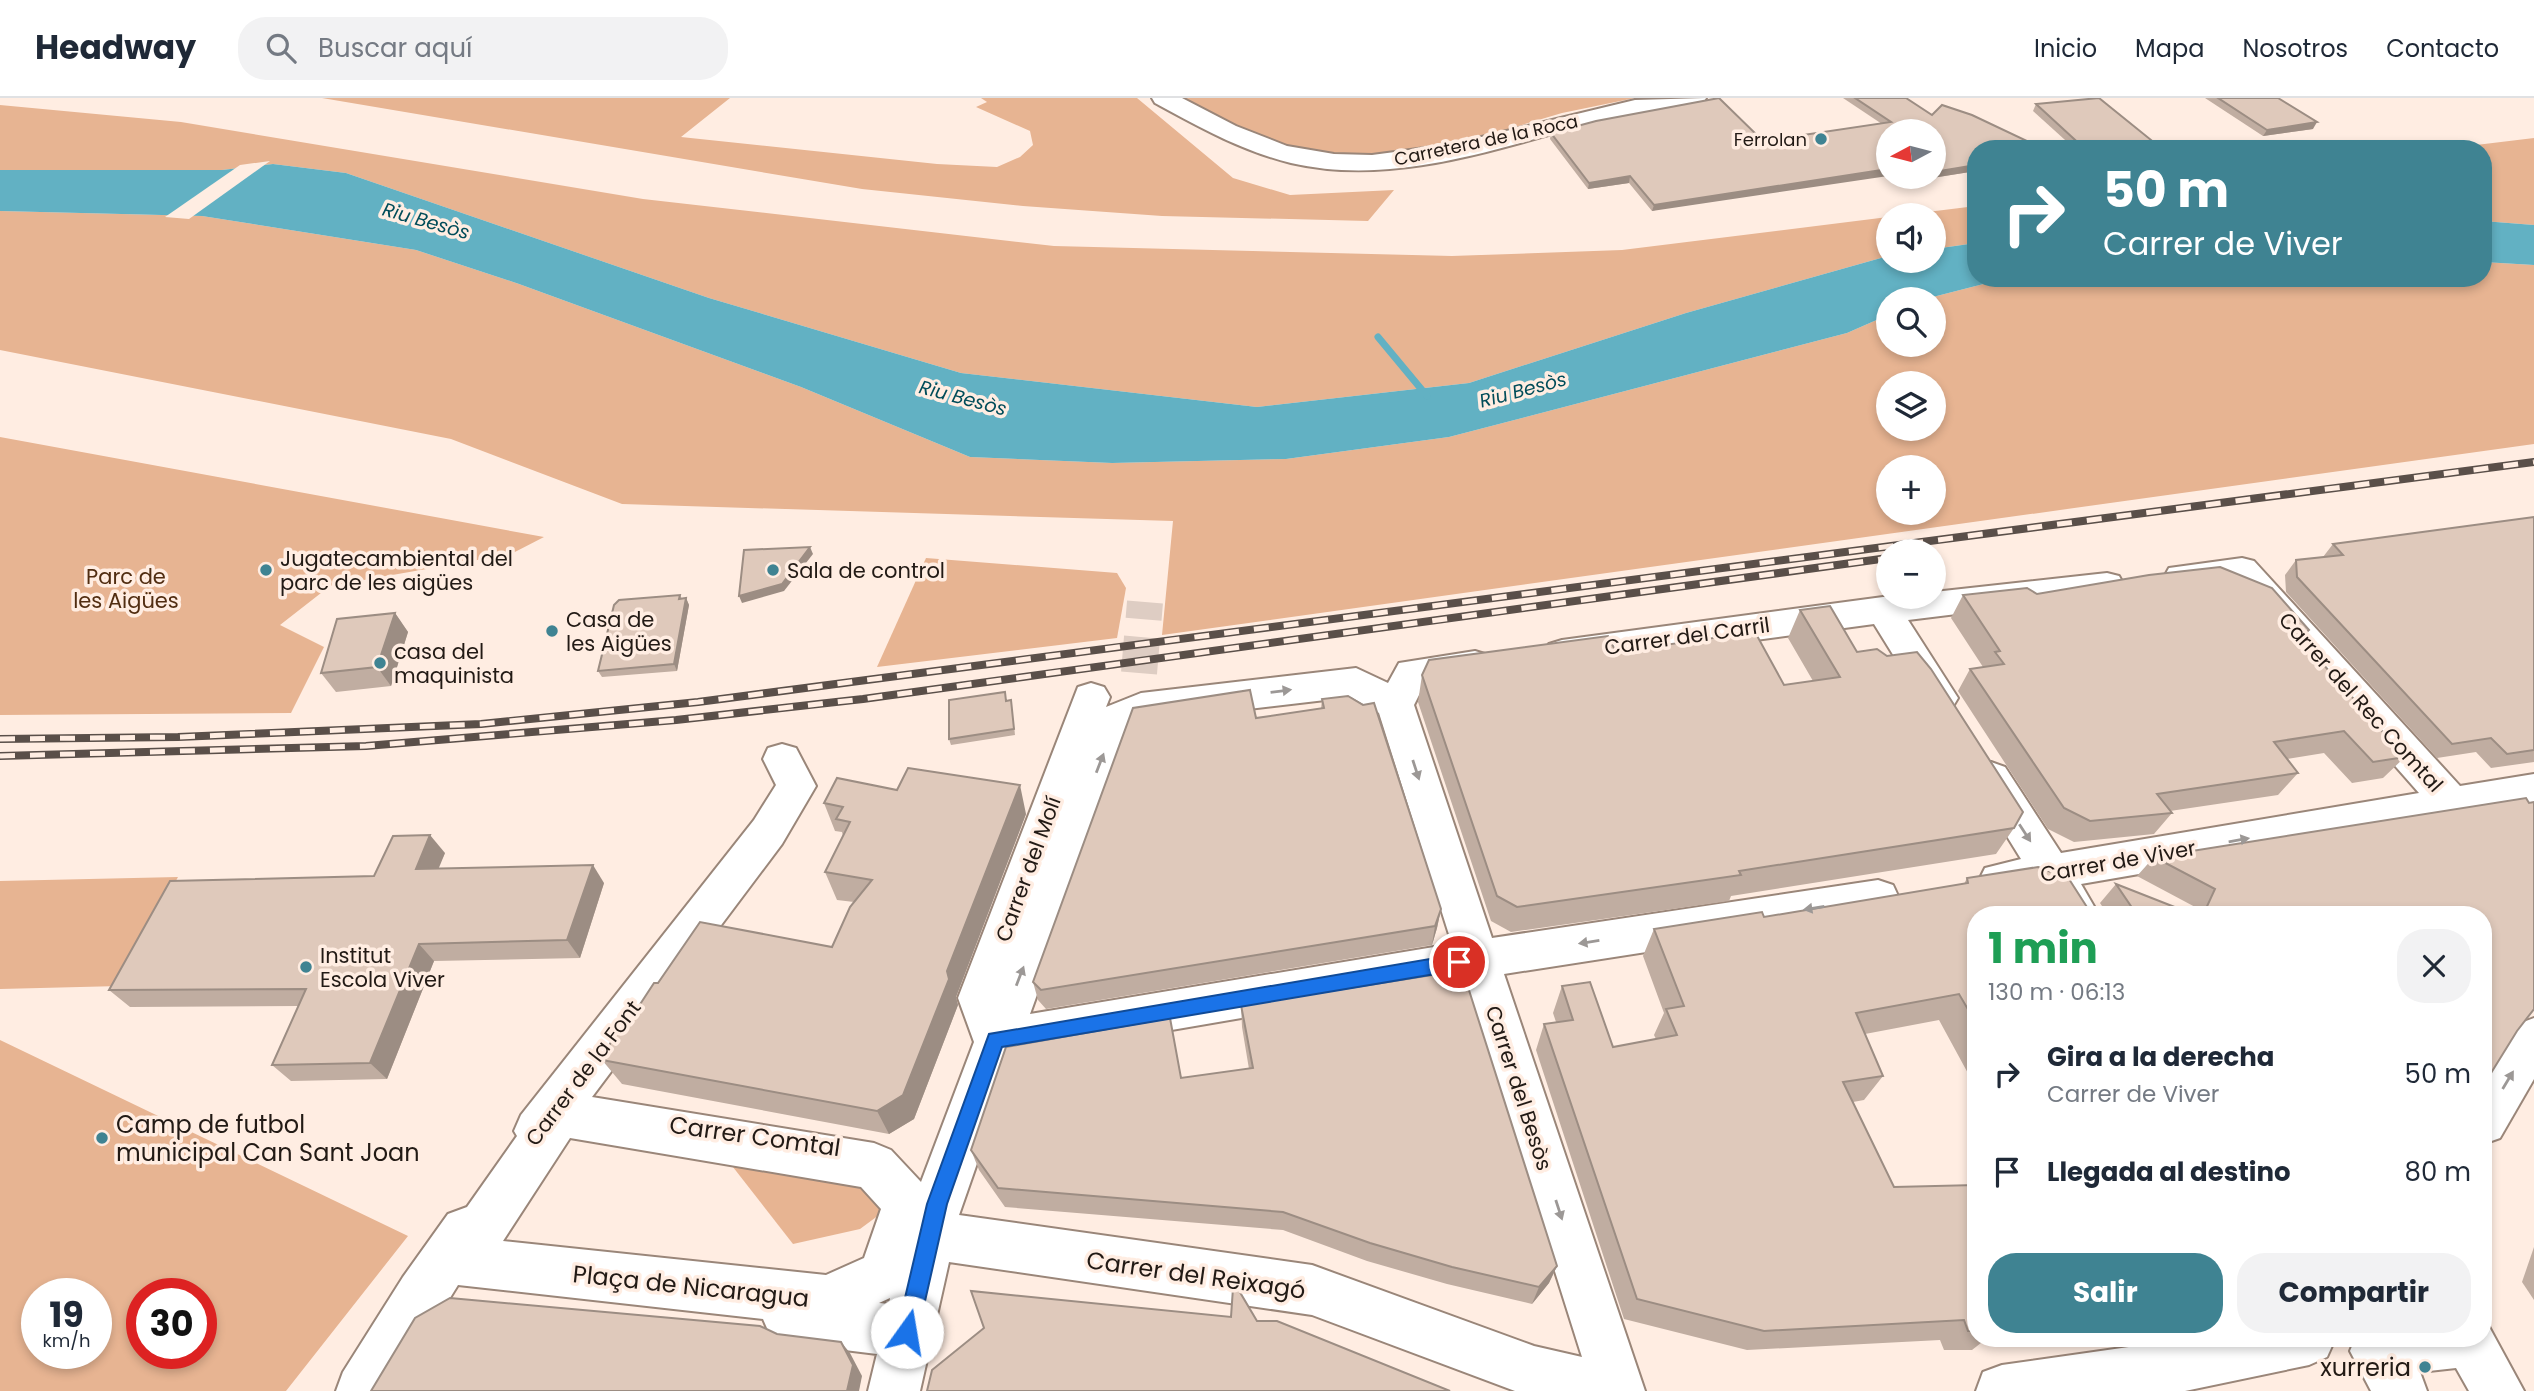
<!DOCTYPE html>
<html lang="es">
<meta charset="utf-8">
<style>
:root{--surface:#fff;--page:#f2f2f3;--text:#1f2937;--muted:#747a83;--line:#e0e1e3;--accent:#3f8392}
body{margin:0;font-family:Poppins,sans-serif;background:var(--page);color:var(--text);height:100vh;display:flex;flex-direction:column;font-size:26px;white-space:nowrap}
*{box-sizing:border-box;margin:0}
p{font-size:23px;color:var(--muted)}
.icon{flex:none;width:38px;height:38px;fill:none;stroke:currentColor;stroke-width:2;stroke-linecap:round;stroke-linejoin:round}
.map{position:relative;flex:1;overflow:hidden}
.panel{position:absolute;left:1967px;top:808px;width:525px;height:441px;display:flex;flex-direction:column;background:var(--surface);border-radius:28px;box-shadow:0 4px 10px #0003}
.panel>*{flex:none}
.top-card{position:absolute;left:1967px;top:42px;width:525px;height:147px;border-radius:28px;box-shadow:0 4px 10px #0003;background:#3f8392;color:#fff;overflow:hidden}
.needle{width:46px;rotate:263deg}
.fabs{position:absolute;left:1876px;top:21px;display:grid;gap:14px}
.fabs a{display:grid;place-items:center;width:70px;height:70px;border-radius:50%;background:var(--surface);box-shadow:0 4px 10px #0003;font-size:35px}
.speed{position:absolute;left:21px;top:1180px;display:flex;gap:14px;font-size:35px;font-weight:700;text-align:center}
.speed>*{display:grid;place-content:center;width:91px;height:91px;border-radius:50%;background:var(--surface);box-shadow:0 4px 10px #0003;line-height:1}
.speed small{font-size:18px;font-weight:400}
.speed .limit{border:10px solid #d22;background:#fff;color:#111}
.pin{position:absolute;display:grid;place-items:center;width:60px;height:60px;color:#fff;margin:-30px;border:4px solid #fff;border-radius:50%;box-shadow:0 2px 7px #0007}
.me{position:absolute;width:77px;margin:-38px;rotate:13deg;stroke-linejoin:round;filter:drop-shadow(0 0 5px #0008)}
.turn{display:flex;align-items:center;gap:24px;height:147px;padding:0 21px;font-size:32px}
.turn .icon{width:91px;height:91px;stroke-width:2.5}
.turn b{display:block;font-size:49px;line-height:60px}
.round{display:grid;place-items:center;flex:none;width:74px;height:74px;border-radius:28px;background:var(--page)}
.head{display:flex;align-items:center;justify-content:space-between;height:119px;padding:0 21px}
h1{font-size:42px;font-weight:700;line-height:52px;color:#1e9e55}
.cta{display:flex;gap:14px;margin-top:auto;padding:14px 21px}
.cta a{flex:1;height:80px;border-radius:28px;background:var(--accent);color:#fff;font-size:28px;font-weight:700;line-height:80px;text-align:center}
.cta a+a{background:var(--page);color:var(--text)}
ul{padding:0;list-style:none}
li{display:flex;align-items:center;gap:21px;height:98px;padding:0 21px}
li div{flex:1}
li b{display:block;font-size:26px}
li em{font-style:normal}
header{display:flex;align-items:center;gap:42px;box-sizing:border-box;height:98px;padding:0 35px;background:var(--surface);border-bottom:2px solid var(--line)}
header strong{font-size:33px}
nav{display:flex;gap:38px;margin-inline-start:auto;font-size:24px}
.search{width:490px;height:63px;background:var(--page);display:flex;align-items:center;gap:18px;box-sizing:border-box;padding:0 24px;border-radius:28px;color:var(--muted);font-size:26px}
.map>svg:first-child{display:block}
.green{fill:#e7b492;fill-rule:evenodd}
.water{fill:#62b1c3}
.pier{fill:#ffede2}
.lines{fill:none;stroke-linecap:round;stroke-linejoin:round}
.stream{stroke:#62b1c3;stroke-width:7}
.street-tunnel{stroke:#decdc3;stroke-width:36;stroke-dasharray:36 18;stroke-linecap:butt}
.street-casing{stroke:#9a8679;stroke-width:4}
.secondary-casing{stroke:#9a8679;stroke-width:4}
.street{fill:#fff;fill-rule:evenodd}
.secondary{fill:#fff;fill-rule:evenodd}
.rail-casing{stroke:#5a4f49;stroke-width:8}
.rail{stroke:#ffede2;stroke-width:5;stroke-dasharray:15;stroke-linecap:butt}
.wall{fill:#c0ada1}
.shaded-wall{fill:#9c8d83}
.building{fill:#dfc9bb;stroke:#9c8d83;stroke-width:2}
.oneway{fill:#9c9896}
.route{fill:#1a73e8;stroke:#114b97;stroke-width:2}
.poi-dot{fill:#3f8392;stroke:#ffede2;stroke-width:2.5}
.labels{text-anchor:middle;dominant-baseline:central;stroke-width:7;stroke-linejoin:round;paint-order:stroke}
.far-poi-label{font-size:18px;fill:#221a15;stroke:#ffede2;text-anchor:end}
.far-street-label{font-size:18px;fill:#221a15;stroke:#ffede2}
.far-water-label{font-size:19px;font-style:italic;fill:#014c59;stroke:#ffede2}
.poi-label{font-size:21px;fill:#221a15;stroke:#ffede2;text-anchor:start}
.park-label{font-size:21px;fill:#512d11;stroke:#ffede2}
.street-label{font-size:21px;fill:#221a15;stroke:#ffede2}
.near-poi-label{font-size:24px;fill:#221a15;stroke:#ffede2;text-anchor:start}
.near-street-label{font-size:24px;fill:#221a15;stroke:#ffede2}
</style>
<header>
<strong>Headway</strong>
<div class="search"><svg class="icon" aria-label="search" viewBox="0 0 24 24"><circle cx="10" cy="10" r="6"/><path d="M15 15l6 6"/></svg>Buscar aquí</div>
<nav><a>Inicio</a><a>Mapa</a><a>Nosotros</a><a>Contacto</a></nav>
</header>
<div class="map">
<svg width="2534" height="1293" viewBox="0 0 2534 1293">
<rect width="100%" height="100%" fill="#ffede2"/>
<g class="green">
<polygon points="322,0 730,0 681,39 937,66 997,69 1020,59 1033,47 1030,33 976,9 987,4 981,0 1137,0 1233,80 1290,97 1394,92 1368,123 1162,118 1023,108 862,91"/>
<polygon points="1186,0 1635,0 1562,15 1454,47 1352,67 1275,60"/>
<polygon points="0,7 181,24 643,101 1054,148 1452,158 1622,152 1888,119 1888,158 1686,215 1469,285 1257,309 961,275 709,200 346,75 273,66 222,72 0,72"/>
<polygon points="2534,40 2534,127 2483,123 2483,51 2443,51"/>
<polygon points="1976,108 1976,145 1934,151 1934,117 1903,117"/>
<path d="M0,113L202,118L416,152L519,186L801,289L970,359L1112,365L1286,361L1449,339L1847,235L1888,217V247H1934V201H1925L2007,180H2483V164L2534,167V346L1162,537L1173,423L622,406L451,341L0,252ZM1888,285H1934V331H1888ZM1888,369H1934V415H1888Z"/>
<polygon points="0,339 544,439 511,456 330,488 280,527 324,549 291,615 0,617"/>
<polygon points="926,460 1117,475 1126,490 1117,540 877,569"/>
<polygon points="178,779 120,888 0,891 0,783"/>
<path d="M0,942L408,1138L286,1293H0ZM96,1195V1255H37V1195ZM142,1195H201V1255H142Z"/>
<polygon points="715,1046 902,1100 860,1131 793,1146"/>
</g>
<g class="water">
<polygon points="273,66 346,75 709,200 961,275 1257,309 1469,285 1686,215 1888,158 1888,163 1934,163 1934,151 1976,145 1976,180 2007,180 1925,201 1888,201 1888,217 1847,235 1449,339 1286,361 1112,365 970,359 801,289 519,186 416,152 202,118 0,113 0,72 222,72"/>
<polygon points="2483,123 2534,127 2534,167 2483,164"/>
</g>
<polygon class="pier" points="270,63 189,121 165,119 240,67"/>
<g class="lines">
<polyline class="stream" points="1378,239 1427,298"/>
<polyline class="street-tunnel" points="1139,575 1145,504"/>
<defs>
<g id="street">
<polygon points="2242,460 2254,463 2460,688 2534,676 2534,708 2081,786 2099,817 2055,817 2040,793 2000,799 1985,794 1979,782 1985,770 2021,761 1971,680 1977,669 1991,664 2005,669 2061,755 2419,695 2234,485 2181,491 2169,488 2164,479 2169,470"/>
<polygon points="2107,475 2119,478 2124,487 2119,496 1908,522 1958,600 1952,610 1939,614 1926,610 1874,526 1562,568 1549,564 1544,555 1549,546 1562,542 1883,499 1934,499 1934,494"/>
<path d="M1475,553L1488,557L1493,567L1488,577L1424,587L1414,607L1492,840L1878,782L1893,787L1899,800L1893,813L1878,818L1504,876L1645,1293H1515L1312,1217L949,1164L920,1293H868L877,1256L788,1245L770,1237L763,1221L458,1187L392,1293H336L343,1274L403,1179L448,1116L467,1109L517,1038L514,1033L521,1017L754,722L776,687L763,661L768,650L782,646L796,650L816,688L782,746L592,999L874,1045L891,1052L921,1084L974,944L958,900L1078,589L1091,585L1104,589L1110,599L1106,609L1141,595L1356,570L1388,585L1399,565ZM1351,599L1379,615L1452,846L1030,916L1133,629L1147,623ZM1463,882L1582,1259L1534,1248L1312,1167L959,1117L1014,959ZM570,1040L861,1089L881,1111L864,1160L826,1177L503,1143ZM890,1200L889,1206L879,1205Z"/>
<polygon points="2534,920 2534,981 2500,1040 2483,1046 2483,981 2518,926"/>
<polygon points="2483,1223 2487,1225 2524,1293 2469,1293 2456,1270 2420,1274 2427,1293 2371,1293 2350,1253 2355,1241 2483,1241"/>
<polygon points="2185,1241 2335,1241 2327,1259 2309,1267 2185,1293 1976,1293 1983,1274 2002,1267"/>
</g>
<path id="secondary" d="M1152,0H1182L1236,28L1287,48L1334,56L1372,57L1448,47L1635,2L1706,0L1703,5L1694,7C1663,12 1630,16 1600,23C1500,49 1395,89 1291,65C1242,53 1199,29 1155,5Z"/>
</defs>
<use href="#street" class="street-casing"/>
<use href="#secondary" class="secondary-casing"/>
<use href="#street" class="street"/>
<use href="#secondary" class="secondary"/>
<defs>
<g id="rail">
<polyline points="0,641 178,639 481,626 698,604 2534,364"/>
<polyline points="0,658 366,648 676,622 863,601 1888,460"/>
</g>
</defs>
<use href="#rail" class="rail-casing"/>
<use href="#rail" class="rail"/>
</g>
<g class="wall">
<polygon points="1843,0 1906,0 1976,51 1976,73 1932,80 1930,79 1934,79 1934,33 1652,113 1629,85 1588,91 1550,41 1551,35 1763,43 1882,26"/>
<polygon points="2205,0 2278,0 2313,31 2263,38"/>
<polygon points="2036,6 2156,46 2153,51 2075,51 2033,13"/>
<polygon points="2534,419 2534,664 2491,670 2476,654 2437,660 2286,494 2285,477 2296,462 2323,459 2333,446"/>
<polygon points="2037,496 2309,532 2302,541 2405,659 2383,680 2352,685 2324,655 2287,661 2298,675 2278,697 2170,713 2172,715 2154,736 2074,744 2048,731 1958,593 1970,571 1983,569 1951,520 1963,497"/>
<polygon points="680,497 682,501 686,500 689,507 677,573 602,579 598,573"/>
<polygon points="1800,512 1857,554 2014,730 1996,756 1731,798 1729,803 1511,834 1491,823 1418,604 1422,577 1616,554 1784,587 1813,583 1788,540"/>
<polygon points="395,515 408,534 391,588 336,594 321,575"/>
<polygon points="1322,601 1441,811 1437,830 1432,847 1046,911 1038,902 1033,884 1321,611"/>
<polygon points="1011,602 1015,637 951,647 949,641 1007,603"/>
<polygon points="897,692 1026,716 956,899 958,907 914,1021 889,1036 622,986 602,962 633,917 658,885 832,849 854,804 837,802 825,774 843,738 842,734 835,733 824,705"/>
<polygon points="2529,705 2483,817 2108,817 2100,805 2116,786 2194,817 2197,810 2137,778 2154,759"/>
<polygon points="445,755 438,770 604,785 580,860 434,863 387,981 291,983 272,967 299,908 130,909 109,892 374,778"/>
<polygon points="1967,780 1976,817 1976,990 1939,922 1865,936 1883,978 1864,1002 1853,1004 1894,1089 1976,1087 1976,1241 1986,1241 1972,1252 1944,1252 1940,1242 1747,1252 1624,1221 1536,952 1544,926 1556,924 1553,915 1562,888 1613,949 1656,941 1654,937 1664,915 1643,858 1654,831 1764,819 1964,786"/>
<polygon points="1241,907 1557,1168 1549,1185 1532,1206 1447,1186 1367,1163 1283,1132 1005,1109 979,1072 971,1052 1181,980 1249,971 1242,929"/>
<polygon points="2534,1149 2534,1202 2522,1184"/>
</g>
<g class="shaded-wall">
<polygon points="2317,24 2313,31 2263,38 2267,32"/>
<polygon points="2156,46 2153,51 2121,51"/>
<polygon points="1976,67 1976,73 1932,80 1934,79 1934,74"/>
<polygon points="1888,71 1888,78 1652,113 1654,107"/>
<polygon points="1630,78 1629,85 1588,91 1589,85"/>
<polygon points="810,449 813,456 784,493 742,505 739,498"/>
<polygon points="686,500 689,507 677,573 674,566"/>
<polygon points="395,515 408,534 391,588 377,569"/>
<polygon points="1020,687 1026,716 956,899 958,907 914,1021 889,1036 877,1013 947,873"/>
<polygon points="430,737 445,755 431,789 416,771"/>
<polygon points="593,767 604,785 580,860 567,842"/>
<polygon points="1441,811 1437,830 1432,847 1435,828"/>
<polygon points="419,846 434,863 387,981 370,965"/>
<polygon points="1557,1168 1549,1185 1532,1206 1539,1189"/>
<polygon points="841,1244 850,1255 862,1278 859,1293 847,1293"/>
</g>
<g class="building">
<polygon points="1719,0 1763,43 1891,24 1855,0 1906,0 1932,17 1942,7 1972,17 2044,51 1976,51 1976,67 1934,74 1934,33 1888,33 1888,71 1654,107 1630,78 1589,85 1551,35 1596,23"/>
<polygon points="2099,0 2156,46 2121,51 2085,51 2036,6"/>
<polygon points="2218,0 2278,0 2317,24 2267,32"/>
<polygon points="2534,419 2534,652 2507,656 2491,640 2452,646 2297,479 2296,462 2343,457 2333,446"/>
<polygon points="810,449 782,486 739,498 744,452"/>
<polygon points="2220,469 2272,490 2309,532 2300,540 2405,659 2373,664 2344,633 2274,644 2298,675 2157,696 2172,715 2090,723 2064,710 1970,571 2004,566 1995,554 2000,553 1963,497 2027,490 2037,496 2149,477"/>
<polygon points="680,497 679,501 686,500 674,566 598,573 614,507 619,502"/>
<polygon points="1830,508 1857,554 1877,551 1887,558 1917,554 1931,571 2023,714 2014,730 1739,773 1741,777 1517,809 1497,798 1422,577 1429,562 1608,538 1616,554 1755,534 1784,587 1840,579 1800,512"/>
<polygon points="395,515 377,569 321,575 337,521"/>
<polygon points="1250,592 1256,620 1324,610 1322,601 1348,598 1363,607 1374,605 1441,811 1435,828 1041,892 1033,884 1133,610"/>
<polygon points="1005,594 1006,603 1011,602 1014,631 949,641 949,602"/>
<polygon points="908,670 1020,687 947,873 949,881 903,997 877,1013 602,962 616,934 620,935 630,917 633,917 654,885 658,885 700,824 832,849 850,809 872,782 825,774 850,724 836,721 843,709 824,705 837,680 897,692"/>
<polygon points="2526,700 2529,705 2534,704 2534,911 2517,933 2483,988 2483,817 2203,817 2215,791 2154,759"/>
<polygon points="430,737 416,771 593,767 567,842 419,846 370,965 272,967 306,891 109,892 170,783 374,778 393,738"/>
<polygon points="2038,769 2069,781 2092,817 1976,817 1976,925 1959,896 1856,915 1883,978 1843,984 1894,1089 1976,1087 1976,1233 1968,1233 1964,1222 1764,1233 1637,1201 1544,926 1573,922 1562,888 1590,884 1613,949 1677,937 1666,911 1684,908 1654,831 1762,814 1764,819 1968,785 1967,780"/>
<polygon points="2116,786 2195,817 2137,817"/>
<polygon points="1445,875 1467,886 1557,1168 1539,1189 1452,1169 1370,1145 1283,1114 998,1090 971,1052 1006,949 1170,920 1181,980 1253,970 1241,907"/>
<polygon points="1233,1190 1238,1191 1257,1223 1277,1223 1450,1293 927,1293 932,1272 984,1230 971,1193 1231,1219"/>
<polygon points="450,1200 760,1228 777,1236 841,1244 853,1267 847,1293 371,1293 415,1220"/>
</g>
<defs><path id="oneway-solid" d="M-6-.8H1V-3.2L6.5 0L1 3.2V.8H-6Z" transform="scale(1.75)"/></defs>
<g class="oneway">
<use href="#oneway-solid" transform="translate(1281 593) rotate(-7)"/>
<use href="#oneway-solid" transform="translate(1100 665) rotate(-69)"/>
<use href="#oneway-solid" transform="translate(1416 672) rotate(72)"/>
<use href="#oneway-solid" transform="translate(2025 735) rotate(57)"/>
<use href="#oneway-solid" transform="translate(2239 742) rotate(-10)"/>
<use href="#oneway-solid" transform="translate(1814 810) rotate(171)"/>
<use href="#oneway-solid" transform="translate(1589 844) rotate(171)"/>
<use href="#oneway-solid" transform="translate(1020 878) rotate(-69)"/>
<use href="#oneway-solid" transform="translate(2508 982) rotate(-59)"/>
<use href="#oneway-solid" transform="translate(1559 1112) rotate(72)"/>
</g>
<polygon class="route" points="1459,856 1468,864 1459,872 1002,949 947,1106 918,1234 915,1242 907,1245 900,1242 897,1234 927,1106 989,936"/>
<g class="poi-dot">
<circle cx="1821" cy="41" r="7"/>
<circle cx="266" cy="472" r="7"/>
<circle cx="773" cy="472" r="7"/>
<circle cx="552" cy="533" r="7"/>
<circle cx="380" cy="565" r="7"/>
<circle cx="306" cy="869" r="7"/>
<circle cx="102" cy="1040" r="7"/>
<circle cx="2425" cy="1269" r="7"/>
</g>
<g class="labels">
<g class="far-poi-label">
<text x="1807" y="41">Ferrolan</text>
</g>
<g class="far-street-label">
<text transform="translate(1486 42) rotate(-12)">Carretera de la Roca</text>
</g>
<g class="far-water-label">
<text transform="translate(426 123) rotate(16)">Riu Besòs</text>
<text transform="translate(1523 292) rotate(-15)">Riu Besòs</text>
<text transform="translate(963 300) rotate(15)">Riu Besòs</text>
</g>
<g class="poi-label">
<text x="280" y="460">Jugatecambiental del<tspan x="280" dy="24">parc de les aigües</tspan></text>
<text x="787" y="472">Sala de control</text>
<text x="566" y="521">Casa de<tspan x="566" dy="24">les Aigües</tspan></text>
<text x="394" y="553">casa del<tspan x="394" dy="24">maquinista</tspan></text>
<text x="320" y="857">Institut<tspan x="320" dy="24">Escola Viver</tspan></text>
</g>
<g class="park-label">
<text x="126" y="478">Parc de<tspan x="126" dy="24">les Aigües</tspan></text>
</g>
<g class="street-label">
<text transform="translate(1687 538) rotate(-8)">Carrer del Carril</text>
<text transform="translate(2361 604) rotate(48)">Carrer del Rec Comtal</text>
<text transform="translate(2118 763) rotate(-10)">Carrer de Viver</text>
<text transform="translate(1028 771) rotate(-70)">Carrer del Molí</text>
<text transform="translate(583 975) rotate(-53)">Carrer de la Font</text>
<text transform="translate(1519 990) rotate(72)">Carrer del Besòs</text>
</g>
<g class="near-poi-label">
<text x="116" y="1026">Camp de futbol<tspan x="116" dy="28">municipal Can Sant Joan</tspan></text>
<text x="2411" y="1269" text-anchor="end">xurreria</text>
</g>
<g class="near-street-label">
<text transform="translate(755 1038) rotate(8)">Carrer Comtal</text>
<text transform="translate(1196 1177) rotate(8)">Carrer del Reixagó</text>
<text transform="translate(691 1188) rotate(6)">Plaça de Nicaragua</text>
</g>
</g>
</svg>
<div class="fabs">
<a><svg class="needle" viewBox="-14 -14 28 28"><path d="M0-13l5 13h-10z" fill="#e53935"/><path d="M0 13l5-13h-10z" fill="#747a83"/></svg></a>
<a><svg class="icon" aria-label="sound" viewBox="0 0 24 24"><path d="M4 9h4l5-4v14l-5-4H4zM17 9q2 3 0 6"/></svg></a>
<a><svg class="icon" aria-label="search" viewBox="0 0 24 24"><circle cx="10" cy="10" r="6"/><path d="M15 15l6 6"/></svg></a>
<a><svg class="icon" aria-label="layers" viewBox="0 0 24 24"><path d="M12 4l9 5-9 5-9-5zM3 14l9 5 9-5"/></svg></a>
<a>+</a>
<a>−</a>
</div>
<div class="speed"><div>19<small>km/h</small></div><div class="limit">30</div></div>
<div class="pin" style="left:1459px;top:864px;background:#d93025"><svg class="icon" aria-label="arrive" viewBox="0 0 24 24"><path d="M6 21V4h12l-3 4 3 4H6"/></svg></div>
<svg class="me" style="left:907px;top:1234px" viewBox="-20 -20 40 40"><circle r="19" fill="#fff"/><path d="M0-13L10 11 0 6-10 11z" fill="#1a73e8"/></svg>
<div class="top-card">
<div class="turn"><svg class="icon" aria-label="right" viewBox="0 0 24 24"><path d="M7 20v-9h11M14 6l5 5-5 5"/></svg><div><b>50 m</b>Carrer de Viver</div></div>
</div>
<section class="panel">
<div class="head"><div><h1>1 min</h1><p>130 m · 06:13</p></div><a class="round"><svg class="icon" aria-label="close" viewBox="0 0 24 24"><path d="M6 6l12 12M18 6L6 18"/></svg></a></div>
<ul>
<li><svg class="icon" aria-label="right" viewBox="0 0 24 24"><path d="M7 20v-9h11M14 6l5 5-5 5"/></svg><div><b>Gira a la derecha</b><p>Carrer de Viver</p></div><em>50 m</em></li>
<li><svg class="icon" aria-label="arrive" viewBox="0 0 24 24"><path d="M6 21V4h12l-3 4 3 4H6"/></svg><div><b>Llegada al destino</b></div><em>80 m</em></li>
</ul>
<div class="cta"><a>Salir</a><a>Compartir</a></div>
</section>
</div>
